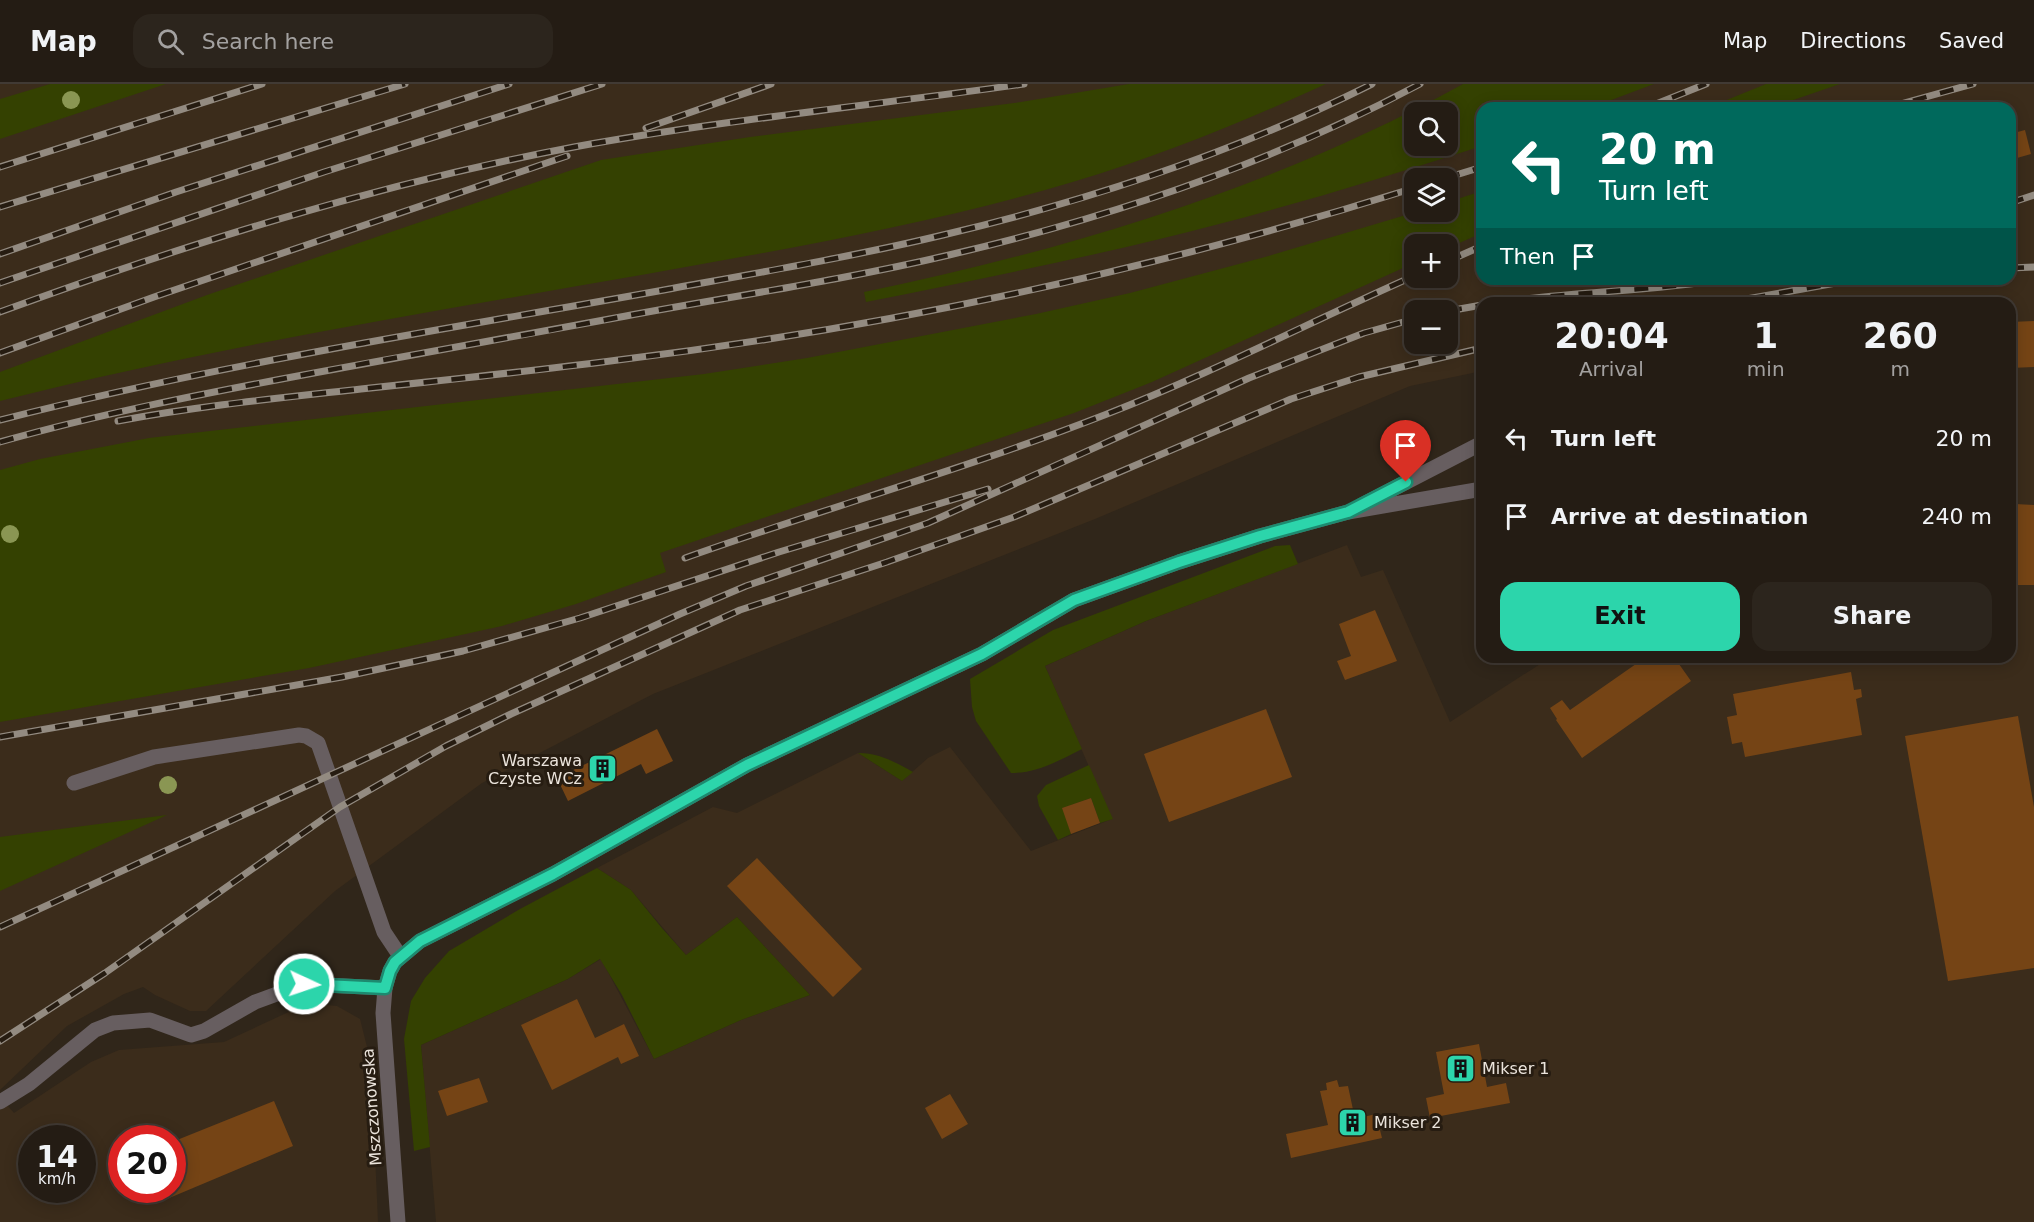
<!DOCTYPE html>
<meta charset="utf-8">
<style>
:root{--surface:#241c14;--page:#2c251d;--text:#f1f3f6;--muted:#a3a1a0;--line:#413a34;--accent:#2cd5ab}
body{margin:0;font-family:"DejaVu Sans",sans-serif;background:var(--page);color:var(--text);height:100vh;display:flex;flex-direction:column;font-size:22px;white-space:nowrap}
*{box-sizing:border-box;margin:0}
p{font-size:20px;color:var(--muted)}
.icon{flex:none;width:33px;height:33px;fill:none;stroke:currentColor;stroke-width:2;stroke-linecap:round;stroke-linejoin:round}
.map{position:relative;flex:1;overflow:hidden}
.side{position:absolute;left:1476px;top:213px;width:540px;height:366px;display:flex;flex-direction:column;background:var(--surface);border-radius:18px;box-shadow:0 3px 15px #0003,0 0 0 2px var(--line)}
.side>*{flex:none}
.banner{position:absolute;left:1476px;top:18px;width:540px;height:183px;border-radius:18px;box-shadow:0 3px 15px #0003,0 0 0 2px var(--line);background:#00695c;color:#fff;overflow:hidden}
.buttons{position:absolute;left:1404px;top:18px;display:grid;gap:12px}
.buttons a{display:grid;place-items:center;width:54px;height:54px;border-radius:12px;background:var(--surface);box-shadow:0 3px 15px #0003,0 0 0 2px var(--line);font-size:30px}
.speed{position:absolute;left:18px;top:1041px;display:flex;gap:12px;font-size:30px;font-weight:700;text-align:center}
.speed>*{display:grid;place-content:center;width:78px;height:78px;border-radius:50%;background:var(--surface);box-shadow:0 3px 15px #0003,0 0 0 2px var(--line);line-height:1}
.speed small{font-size:15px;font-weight:400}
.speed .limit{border:9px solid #d22;background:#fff;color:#111}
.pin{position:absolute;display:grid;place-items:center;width:51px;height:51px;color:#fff;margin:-62px -26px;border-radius:50% 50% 50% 0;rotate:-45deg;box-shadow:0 0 6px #0007}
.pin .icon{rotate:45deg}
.me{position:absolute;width:66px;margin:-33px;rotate:93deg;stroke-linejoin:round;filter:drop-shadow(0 0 4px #0008)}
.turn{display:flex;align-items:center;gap:21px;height:126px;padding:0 24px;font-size:27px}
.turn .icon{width:78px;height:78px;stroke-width:2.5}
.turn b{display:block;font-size:42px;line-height:51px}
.then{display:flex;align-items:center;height:57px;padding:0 24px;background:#0003;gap:12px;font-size:22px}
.eta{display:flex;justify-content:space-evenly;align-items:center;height:102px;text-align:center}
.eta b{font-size:36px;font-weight:700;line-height:42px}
.action{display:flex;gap:12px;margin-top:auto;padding:12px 24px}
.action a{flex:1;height:69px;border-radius:18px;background:var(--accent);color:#111;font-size:24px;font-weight:700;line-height:69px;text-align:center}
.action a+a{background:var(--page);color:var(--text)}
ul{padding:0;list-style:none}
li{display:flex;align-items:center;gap:18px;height:78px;padding:0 24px}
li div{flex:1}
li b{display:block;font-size:22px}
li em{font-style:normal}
header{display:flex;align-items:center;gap:36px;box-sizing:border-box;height:84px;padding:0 30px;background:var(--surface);border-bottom:2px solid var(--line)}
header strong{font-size:28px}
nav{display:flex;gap:33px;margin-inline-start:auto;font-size:21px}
.search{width:420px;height:54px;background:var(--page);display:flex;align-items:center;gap:15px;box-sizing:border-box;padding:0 21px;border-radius:18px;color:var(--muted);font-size:22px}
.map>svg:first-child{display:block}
.built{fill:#3b2c1b;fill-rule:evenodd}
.green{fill:#344101;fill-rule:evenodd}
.building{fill:#754415}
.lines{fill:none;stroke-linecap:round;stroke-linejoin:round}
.service{stroke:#675e60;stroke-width:15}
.minor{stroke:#675e60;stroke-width:15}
.rail-casing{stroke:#938b81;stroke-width:7}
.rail{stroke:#261c11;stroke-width:4.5;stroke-dasharray:14;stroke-linecap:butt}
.tree{fill:#8a9653}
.route-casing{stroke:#1d8a6f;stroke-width:15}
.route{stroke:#2cd5ab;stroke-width:10}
.labels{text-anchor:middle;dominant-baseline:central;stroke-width:6;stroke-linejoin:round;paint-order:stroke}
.poi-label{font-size:16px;fill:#ebe4dc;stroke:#261c11;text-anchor:start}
.street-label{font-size:16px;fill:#ebe4dc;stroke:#261c11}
</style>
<header>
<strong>Map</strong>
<div class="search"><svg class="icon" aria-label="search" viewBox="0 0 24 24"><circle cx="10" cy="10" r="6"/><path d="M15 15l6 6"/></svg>Search here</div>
<nav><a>Map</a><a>Directions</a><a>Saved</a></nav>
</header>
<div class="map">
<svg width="2034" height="1138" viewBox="0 0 2034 1138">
<rect width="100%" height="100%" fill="#30261a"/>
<g class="built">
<path d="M0,0H2034V1138H436L421,961L568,895L601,875L654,975L741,936L810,911L737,833L686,871L631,806L597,784L713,723L737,729L858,669L902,697L928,674L950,663L1031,767L1112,735L1045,582L1146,537L1347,461L1361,493L1383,486L1450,638L1551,573H2010V219H1482V287L1410,302L1095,435L653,610L482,699L335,807L206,927H190L155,911L143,903L124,910L67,942L0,1006ZM1482,24H2010V195H1482ZM1414,28H1448V62H1414ZM1414,94H1448V128H1414ZM1414,160H1448V194H1414ZM1414,226H1448V260H1414Z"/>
<path d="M308,919L337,922L360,935L371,979L378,1138H0V1013L14,1029L91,978L119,966L224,958ZM32,1054H82V1106H32ZM122,1054H172V1106H122Z"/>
</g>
<g class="green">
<polygon points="50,0 166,0 0,55 0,15"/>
<path d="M1129,0H1326C1245,37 1162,71 1076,97C936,139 791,164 647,190C430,228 213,263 0,317V288L207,211L601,76L750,53L1021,18Z"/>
<path d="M1463,0H1654L1590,24H1482V62C1377,96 1271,128 1164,154C1065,178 966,198 866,218L864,208C1072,165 1276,103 1463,0ZM1414,28H1448V62H1414Z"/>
<polygon points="1766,0 1840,0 1770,24 1707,24"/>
<polygon points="1482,107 1482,149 1448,164 1448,160 1414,160 1414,179 1152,298 1074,329 660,469 666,488 576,520 502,542 420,560 309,584 0,638 0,386 40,375 149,354 704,290 807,274 1036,230 1130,209 1265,173 1416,128 1448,128 1448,118"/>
<path d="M1290,461L1298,480L1146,537L1045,582L1082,665C1058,677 1038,689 1011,689L976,637L972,623L970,595L1053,546L1275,462Z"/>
<path d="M858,669C879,669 895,678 913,688L902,697Z"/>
<polygon points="1089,681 1113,735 1100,739 1091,714 1063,724 1071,750 1058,756 1039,722 1037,712 1046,701"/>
<polygon points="167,731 0,807 0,753"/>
<polygon points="597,784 631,806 661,843 686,871 737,833 810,911 741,936 654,975 622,911 600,875 568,895 421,961 430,1063 414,1067 404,955 411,917 425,894 449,867 520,825"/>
</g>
<g class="building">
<polygon points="2025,46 2031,70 2010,76 2010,50"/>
<polygon points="2034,237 2034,283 2010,284 2010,238"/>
<polygon points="2015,420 2034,421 2034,501 2013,501"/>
<polygon points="1375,526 1397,577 1345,596 1337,577 1351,572 1339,540"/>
<polygon points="1646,573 1674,573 1691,597 1582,674 1556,636 1557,635 1550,624 1562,616 1570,626"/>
<polygon points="1851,588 1854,606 1861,605 1862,613 1856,615 1862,651 1745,673 1742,658 1732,660 1727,633 1737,631 1733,610"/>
<polygon points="1266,625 1292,693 1169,738 1144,670"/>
<polygon points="2018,632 2034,723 2034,884 1948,897 1905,652"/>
<polygon points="657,645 673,677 646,690 641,680 568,717 557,694"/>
<polygon points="1091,714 1100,739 1071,750 1062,724"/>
<polygon points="757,774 862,885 833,913 727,802"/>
<polygon points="577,915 595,954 624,940 639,972 621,980 618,973 552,1006 521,941"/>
<polygon points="1479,960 1487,1003 1506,999 1510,1019 1430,1034 1426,1014 1444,1010 1436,968"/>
<polygon points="479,994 488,1018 447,1032 438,1007"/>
<polygon points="1337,996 1339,1003 1348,1002 1355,1035 1376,1030 1382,1054 1291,1074 1286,1050 1328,1041 1320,1007 1327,1006 1326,999"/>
<polygon points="950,1010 968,1040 942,1055 925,1024"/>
<polygon points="274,1017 293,1062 155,1120 149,1106 172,1106 172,1058"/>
</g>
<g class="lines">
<g class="service">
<polyline points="1362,421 1482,359"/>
<polyline points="74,699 154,673 299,651 306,652 318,659 384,848 400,872"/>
<polyline points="0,1018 29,1000 95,946 113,939 150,936 191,951 204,947 255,918 304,900 385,904 390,887 395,878 420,857 553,790 747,681 982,570 1074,516 1179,478 1260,452 1348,428 1482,405"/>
</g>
<polyline class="minor" points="385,904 383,929 398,1138"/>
<defs>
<g id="rail">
<polyline points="1646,24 1706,0"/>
<polyline points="1886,24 1973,0"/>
<polyline points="646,44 771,0"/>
<polyline points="0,83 262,0"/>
<polyline points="1446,94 1482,83"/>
<polyline points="2010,119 2034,111"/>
<polyline points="0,123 405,0"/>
<polyline points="0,170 176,108 509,0"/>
<polyline points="1448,177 1482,162"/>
<polyline points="2010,184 2034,183"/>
<polyline points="0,199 324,88 602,0"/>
<path d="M1495,219C1571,207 1649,208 1725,195"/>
<polyline points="1724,219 1858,195"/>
<polyline points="1448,227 1482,221"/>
<path d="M0,228C186,160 378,100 574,63C723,36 874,21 1024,0"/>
<polyline points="0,269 154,213 567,72"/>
<path d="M0,336C219,280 442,246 664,206C757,189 851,173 943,151C1091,116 1236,68 1372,0"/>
<path d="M118,337C198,322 280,314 361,305C447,296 533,287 618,276C889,243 1154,186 1414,104"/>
<path d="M0,358C99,330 201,310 303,291C407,271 511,254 615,234C727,213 839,197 949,171C1112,133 1272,79 1420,0"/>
<path d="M685,474C825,424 969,384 1107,330C1212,289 1312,237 1414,192"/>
<polyline points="0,653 342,593 463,567 580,534 779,468 988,405"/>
<polyline points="0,843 680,530 746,502 928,439 1249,294 1364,249 1414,235"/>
<polyline points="0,957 105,889 340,723 446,662 511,630 740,526 887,478 1014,433 1291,315 1359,293 1482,264"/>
</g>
</defs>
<use href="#rail" class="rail-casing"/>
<use href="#rail" class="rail"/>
</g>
<g class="tree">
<circle cx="71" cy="16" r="9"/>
<circle cx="10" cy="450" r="9"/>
<circle cx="168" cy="701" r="9"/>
</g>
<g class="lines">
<defs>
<polyline id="route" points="304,900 385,904 390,887 395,878 420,857 553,790 747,681 982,570 1074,516 1179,478 1260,452 1348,428 1406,398"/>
</defs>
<use href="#route" class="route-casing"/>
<use href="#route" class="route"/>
</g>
<defs>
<symbol id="building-square" viewBox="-11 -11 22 22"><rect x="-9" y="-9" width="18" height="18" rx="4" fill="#2cd5ab" stroke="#261c11"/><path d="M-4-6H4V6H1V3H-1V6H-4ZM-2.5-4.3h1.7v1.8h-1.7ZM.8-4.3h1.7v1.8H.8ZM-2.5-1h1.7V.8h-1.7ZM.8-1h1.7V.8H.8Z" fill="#111"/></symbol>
</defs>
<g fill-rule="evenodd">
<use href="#building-square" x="586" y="668" width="33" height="33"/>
<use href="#building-square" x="1444" y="968" width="33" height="33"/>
<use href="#building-square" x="1336" y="1022" width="33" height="33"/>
</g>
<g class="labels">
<g class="poi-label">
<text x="582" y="676" text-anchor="end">Warszawa<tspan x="582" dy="18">Czyste WCz</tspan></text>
<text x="1482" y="984">Mikser 1</text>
<text x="1374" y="1038">Mikser 2</text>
</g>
<g class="street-label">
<text transform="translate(372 1023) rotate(-94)">Mszczonowska</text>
</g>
</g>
</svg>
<div class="buttons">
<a><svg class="icon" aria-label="search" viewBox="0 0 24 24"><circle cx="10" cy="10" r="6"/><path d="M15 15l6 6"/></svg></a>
<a><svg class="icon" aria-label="layers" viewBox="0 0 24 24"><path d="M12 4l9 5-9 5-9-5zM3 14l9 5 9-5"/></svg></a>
<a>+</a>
<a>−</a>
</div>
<div class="speed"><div>14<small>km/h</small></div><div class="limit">20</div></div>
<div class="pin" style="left:1406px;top:398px;background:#d93025"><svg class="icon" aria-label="arrive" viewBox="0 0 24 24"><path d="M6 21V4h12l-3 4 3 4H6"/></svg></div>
<svg class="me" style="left:304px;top:900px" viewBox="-20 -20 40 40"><circle r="17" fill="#2cd5ab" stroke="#fff" stroke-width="3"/><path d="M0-11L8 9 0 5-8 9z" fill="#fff"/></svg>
<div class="banner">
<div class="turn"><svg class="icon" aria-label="left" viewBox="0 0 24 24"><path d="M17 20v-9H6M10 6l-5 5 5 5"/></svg><div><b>20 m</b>Turn left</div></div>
<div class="then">Then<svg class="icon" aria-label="arrive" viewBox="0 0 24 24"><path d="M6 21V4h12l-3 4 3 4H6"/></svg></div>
</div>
<section class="side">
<div class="eta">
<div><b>20:04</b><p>Arrival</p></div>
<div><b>1</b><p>min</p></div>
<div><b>260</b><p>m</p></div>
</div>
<ul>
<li><svg class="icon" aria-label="left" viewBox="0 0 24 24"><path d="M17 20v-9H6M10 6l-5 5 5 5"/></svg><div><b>Turn left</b></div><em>20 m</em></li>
<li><svg class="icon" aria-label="arrive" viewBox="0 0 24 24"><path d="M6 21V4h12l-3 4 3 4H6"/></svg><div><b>Arrive at destination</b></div><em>240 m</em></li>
</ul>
<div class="action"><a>Exit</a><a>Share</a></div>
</section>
</div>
